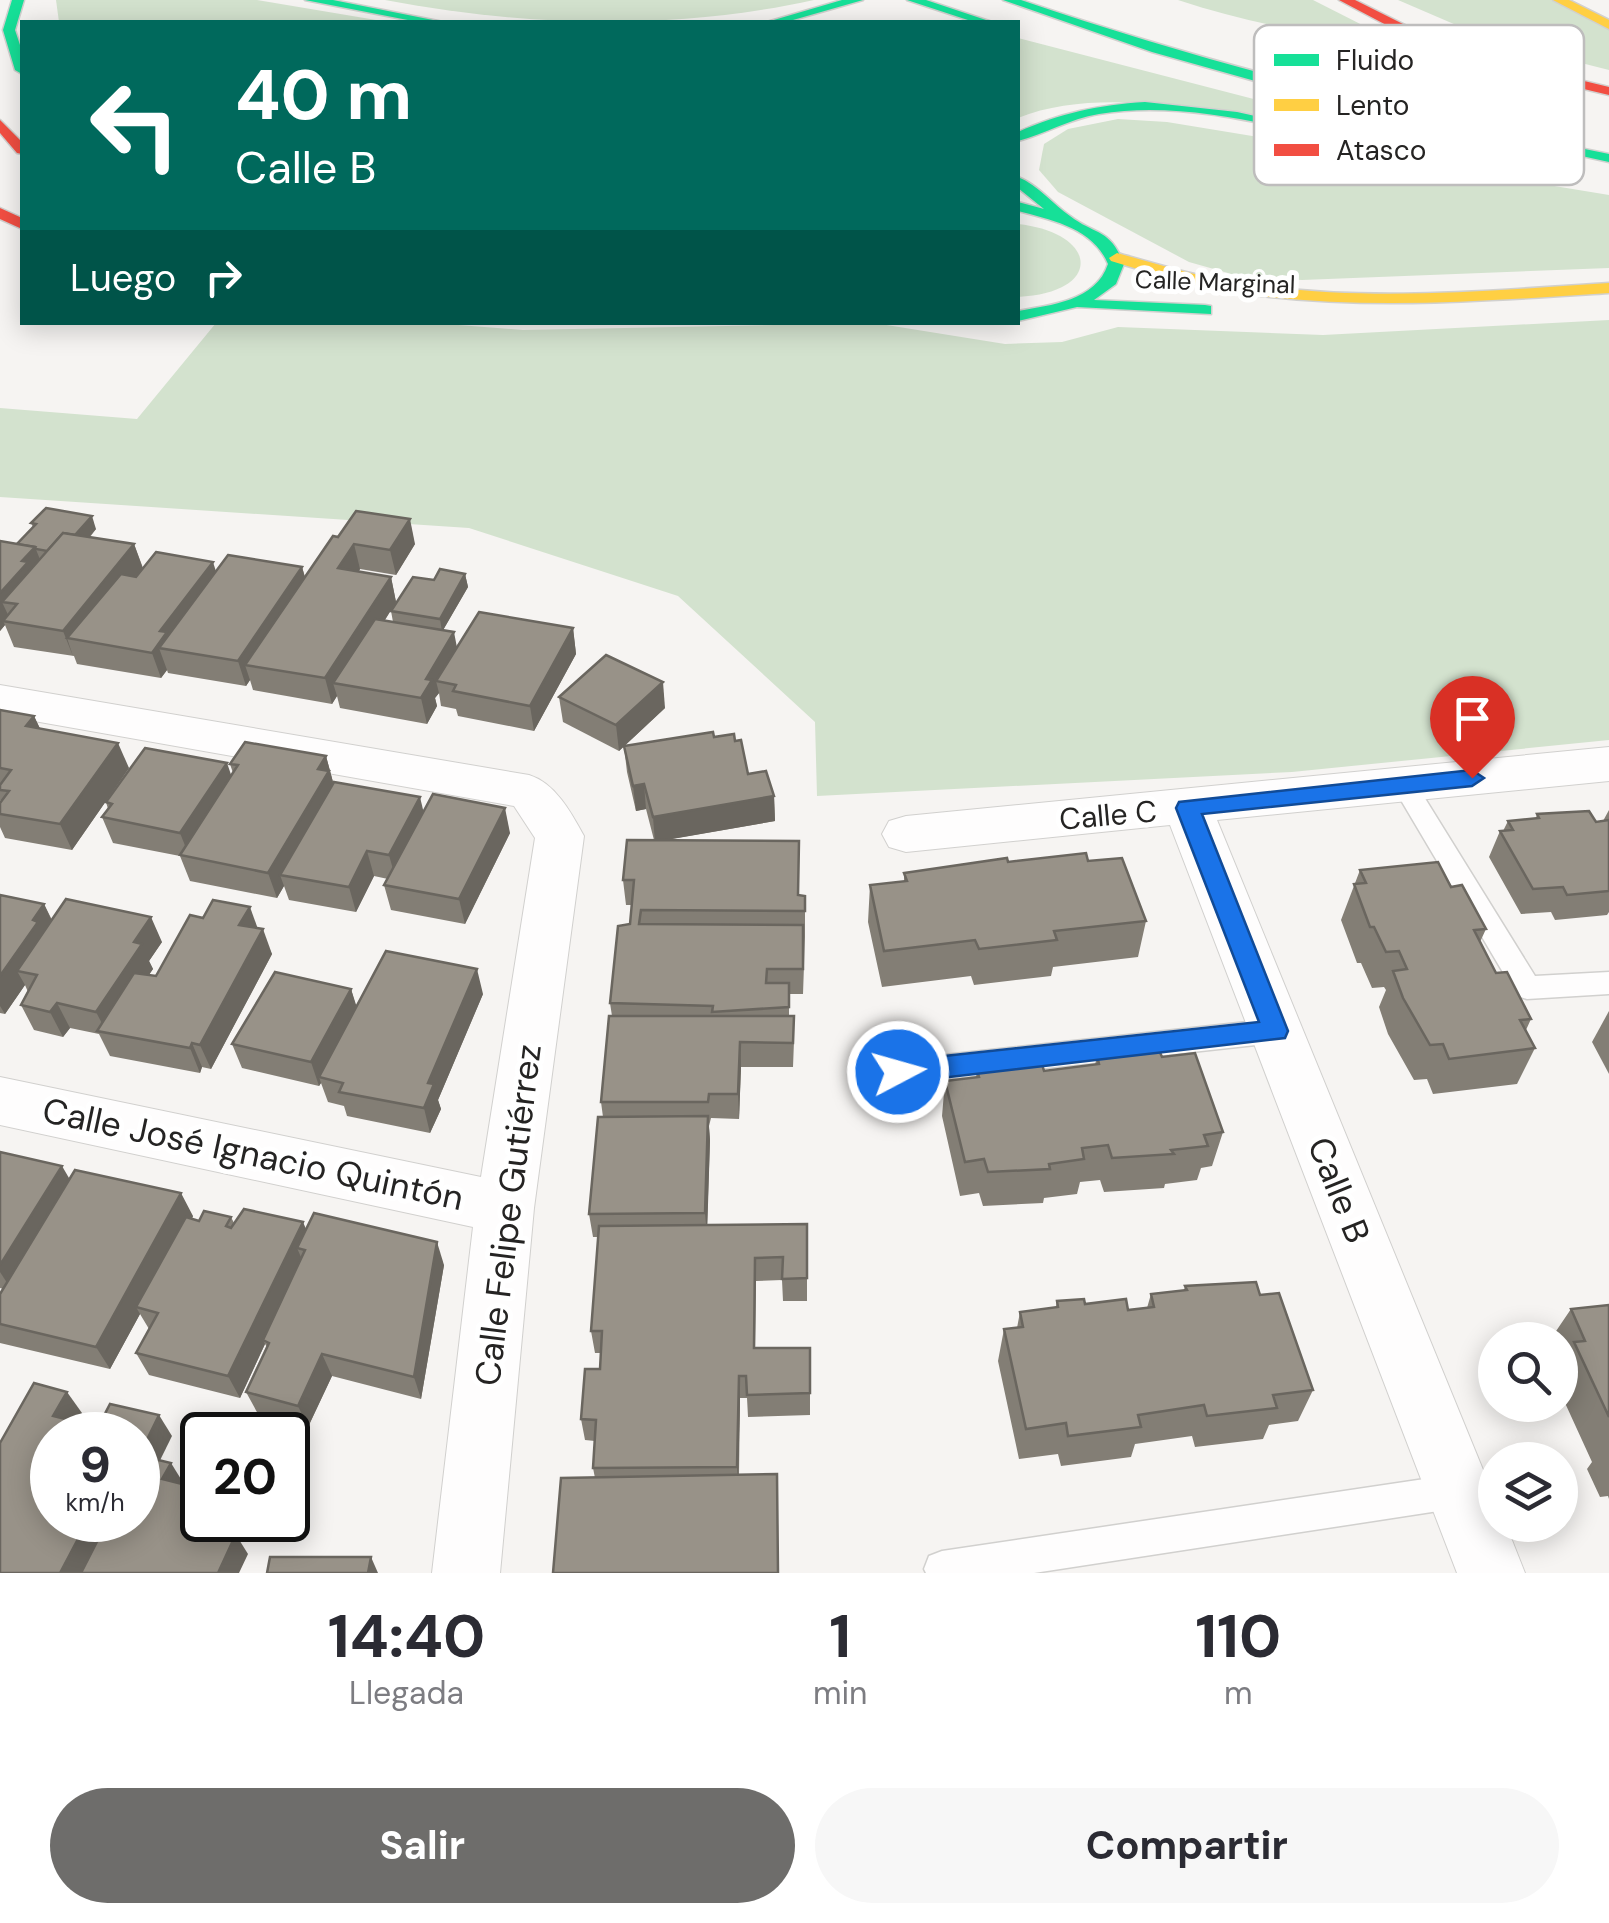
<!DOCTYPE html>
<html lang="es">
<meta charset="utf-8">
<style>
:root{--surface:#fff;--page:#f7f7f7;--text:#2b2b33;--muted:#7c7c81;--accent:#6e6d6b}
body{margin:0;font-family:"DM Sans",sans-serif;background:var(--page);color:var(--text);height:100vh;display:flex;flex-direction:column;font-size:38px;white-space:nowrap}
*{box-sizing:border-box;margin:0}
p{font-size:32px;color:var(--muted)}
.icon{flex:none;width:55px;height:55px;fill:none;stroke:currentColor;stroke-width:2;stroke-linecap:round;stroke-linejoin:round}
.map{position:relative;height:1573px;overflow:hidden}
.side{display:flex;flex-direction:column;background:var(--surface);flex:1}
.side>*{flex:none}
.banner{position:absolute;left:20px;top:20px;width:1000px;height:305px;border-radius:0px;box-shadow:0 5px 25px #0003;background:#00695c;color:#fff;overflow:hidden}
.tools{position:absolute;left:1478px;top:1322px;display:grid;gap:20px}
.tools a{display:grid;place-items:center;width:100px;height:100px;border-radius:50%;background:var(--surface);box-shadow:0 5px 25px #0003;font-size:50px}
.speed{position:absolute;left:30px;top:1412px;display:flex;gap:20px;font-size:50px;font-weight:700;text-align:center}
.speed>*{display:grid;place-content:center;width:130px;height:130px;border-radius:50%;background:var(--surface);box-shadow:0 5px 25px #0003;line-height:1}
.speed small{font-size:25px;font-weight:400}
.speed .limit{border:5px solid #111;border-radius:15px;background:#fff;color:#111}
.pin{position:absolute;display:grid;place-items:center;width:85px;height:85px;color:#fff;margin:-102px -42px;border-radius:50% 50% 50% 0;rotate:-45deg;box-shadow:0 0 10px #0007}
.pin .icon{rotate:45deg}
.me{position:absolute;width:110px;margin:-55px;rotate:84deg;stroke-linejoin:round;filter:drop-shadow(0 0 8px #0008)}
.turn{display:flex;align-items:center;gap:35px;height:210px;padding:0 50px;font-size:45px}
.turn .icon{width:130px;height:130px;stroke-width:2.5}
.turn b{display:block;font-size:70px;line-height:85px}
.then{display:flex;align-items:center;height:95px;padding:0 50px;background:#0003;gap:20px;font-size:38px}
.eta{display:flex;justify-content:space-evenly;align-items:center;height:170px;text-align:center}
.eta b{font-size:60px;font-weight:700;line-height:70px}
.cta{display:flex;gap:20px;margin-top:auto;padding:20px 50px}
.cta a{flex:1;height:115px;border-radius:60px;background:var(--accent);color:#fff;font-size:40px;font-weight:700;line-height:115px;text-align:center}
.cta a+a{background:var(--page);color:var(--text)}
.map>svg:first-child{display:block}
.green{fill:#d3e2ce}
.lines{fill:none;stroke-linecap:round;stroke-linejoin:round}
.lane-casing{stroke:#d1d0ce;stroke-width:3}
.street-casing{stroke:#d1d0ce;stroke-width:2}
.fast-casing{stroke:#d1d0ce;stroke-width:3}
.slow-casing{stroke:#d1d0ce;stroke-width:3}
.jam-casing{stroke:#d1d0ce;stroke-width:3}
.lane{fill:#fefdfd;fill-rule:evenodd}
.street{fill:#fefdfd;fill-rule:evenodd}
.fast{fill:#16e098;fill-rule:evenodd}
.slow{fill:#ffcf43;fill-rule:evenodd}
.jam{fill:#f24e42;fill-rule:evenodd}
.wall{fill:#837e75}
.shaded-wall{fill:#6a665f}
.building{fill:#989288;stroke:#6a665f;stroke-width:2.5}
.route{fill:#1a73e8;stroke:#114b97;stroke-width:2.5}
.labels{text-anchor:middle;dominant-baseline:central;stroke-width:10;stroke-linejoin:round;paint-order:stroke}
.far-street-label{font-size:25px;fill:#252423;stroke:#fff}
.street-label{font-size:30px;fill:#252423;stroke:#fff}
.near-street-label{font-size:35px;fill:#252423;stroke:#fff}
.key{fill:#fff;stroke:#bebdbd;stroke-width:2.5}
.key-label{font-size:28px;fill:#252423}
</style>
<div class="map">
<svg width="1609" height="1573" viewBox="0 0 1609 1573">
<rect width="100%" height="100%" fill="#f6f4f2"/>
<g class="green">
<polygon points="56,0 257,0 388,22 59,22"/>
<path d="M385,0H814C673,31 526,27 385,0Z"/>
<path d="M1178,0H1313L1382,35C1311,37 1246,22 1178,0Z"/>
<polygon points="1398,0 1551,0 1609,29 1609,70 1491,40"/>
<path d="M1018,38L1335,120L1336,126L1321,128C1227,116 1106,83 1018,118Z"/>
<polygon points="1118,119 1167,122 1609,195 1609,268 1302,280 1242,277 1189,262 1058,192 1039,170 1044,144 1068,129"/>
<path d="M1018,224C1099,233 1104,293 1018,297Z"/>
<polygon points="1609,320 1609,740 1292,772 817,796 815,722 678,596 469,528 0,497 0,408 137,419 216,323 420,322 523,330 874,323 1005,344 1062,342 1118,327 1323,335"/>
</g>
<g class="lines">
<defs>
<g id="lane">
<polygon points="1404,776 1413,779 1535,976 1609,972 1609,994 1527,999 1517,996 1392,785"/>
<polygon points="1275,1019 1285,1023 1289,1031 1285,1039 1275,1043 898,1084 888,1081 884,1072 888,1063 898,1060"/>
<polygon points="1458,1474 1470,1479 1475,1491 1470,1503 1458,1508 1034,1573 926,1573 924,1569 929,1556 942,1551"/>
</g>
<g id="street">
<path d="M0,685L529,775C555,783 571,812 584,836L534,1208L500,1573H432L473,1227L0,1125V1077L481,1177L535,838L514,806L0,715Z"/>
<polygon points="1609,747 1609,781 1217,820 1495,1499 1495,1525 1506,1525 1525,1573 1457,1573 1170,825 906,852 889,847 882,834 889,821 906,816"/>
</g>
<g id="fast">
<polygon points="12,0 24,0 15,30 22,51 22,74 15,70 3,30"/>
<polygon points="305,0 333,0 443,22 418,22"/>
<polygon points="842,0 863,0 786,22 767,22"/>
<polygon points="907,0 926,0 992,22 974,22"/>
<path d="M1003,0H1021C1214,66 1410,114 1609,154V162L1301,94L1152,52Z"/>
<path d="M1145,102L1237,112L1376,143L1369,147C1283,129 1187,99 1099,114C1069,119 1045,134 1018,141V132C1060,113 1099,105 1145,102Z"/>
<path d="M1018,177C1038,185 1054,205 1070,216C1096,236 1109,227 1124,264L1116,284L1094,300L1205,305L1211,306V314L1077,307L1018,321V311C1051,305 1096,301 1108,264C1093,228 1052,220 1018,211V202L1044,209L1018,188Z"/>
</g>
<g id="slow">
<polygon points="1553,0 1569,0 1609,20 1609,29"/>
<path d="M1117,253C1157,264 1195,276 1236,282C1358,303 1486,291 1609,283V293C1486,301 1361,311 1239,293C1195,286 1153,274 1111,261L1109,258Z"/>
</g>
<g id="jam">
<polygon points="1339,0 1355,0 1455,50 1609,87 1609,95 1445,56"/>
<polygon points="0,120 22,142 22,154 17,153 0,133"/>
<polygon points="0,208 22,218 22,229 0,219"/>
</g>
</defs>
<use href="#lane" class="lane-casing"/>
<use href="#street" class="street-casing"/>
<use href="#fast" class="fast-casing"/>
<use href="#slow" class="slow-casing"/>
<use href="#jam" class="jam-casing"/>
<use href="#lane" class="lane"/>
<use href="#street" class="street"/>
<use href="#fast" class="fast"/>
<use href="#slow" class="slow"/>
<use href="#jam" class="jam"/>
</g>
<g class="wall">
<polygon points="31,523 96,529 90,537 134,544 143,568 216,571 302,567 305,577 333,536 415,544 396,575 360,569 359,571 391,577 396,602 385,620 393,622 391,611 434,580 465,574 468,587 443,630 457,647 573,628 576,654 534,731 458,716 456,709 441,706 439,693 435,698 437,706 427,724 340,708 337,696 332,704 253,690 250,680 246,686 168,673 167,670 161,678 77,664 74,656 14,647 5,625 0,631 0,541 17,544 33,527"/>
<polygon points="559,697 665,708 619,751 563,722"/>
<polygon points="0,710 34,716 40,729 129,768 72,850 5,838 0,827 0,803 2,800 0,801"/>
<polygon points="714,737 748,774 774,796 775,821 665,840 799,895 805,896 805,937 803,994 789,994 789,1016 794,1041 793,1067 741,1067 739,1119 711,1118 709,1126 710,1140 707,1225 807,1224 807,1301 783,1301 782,1280 756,1281 755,1348 810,1348 810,1415 748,1417 747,1398 740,1398 739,1475 595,1478 593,1468 595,1441 585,1440 581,1419 600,1369 601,1353 595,1353 591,1331 598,1237 593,1237 589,1214 603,1117 601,1102 612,1016 610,1003 630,924 632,905 626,905 623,880 654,840 646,809 636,811 627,772 624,746"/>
<polygon points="326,756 333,782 423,812 510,833 465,924 391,910 384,885 388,879 374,876 356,912 289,900 284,886 277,898 190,881 180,856 113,843 102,817 108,809 106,802 232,776 233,773 230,764"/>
<polygon points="1609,810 1609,912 1607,915 1555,920 1551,912 1521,914 1489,857 1500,831 1503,831 1508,821 1536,818 1537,814 1596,822 1603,821"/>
<polygon points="1088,861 1146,921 1138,957 1053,967 1051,976 974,985 971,976 882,987 868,922 870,885 904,881 904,873"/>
<polygon points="1360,870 1451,887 1486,929 1480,942 1496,973 1531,1019 1526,1030 1535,1048 1517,1084 1433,1094 1427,1079 1414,1080 1388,1034 1379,1007 1386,990 1384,987 1372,988 1361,963 1357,963 1341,920"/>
<polygon points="0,895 44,904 52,920 162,942 149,961 153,969 148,975 156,976 258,928 272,954 211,1069 202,1067 200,1073 110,1056 99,1034 70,1028 63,1037 34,1030 21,1005 28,992 25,985 5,1014 0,1013"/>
<polygon points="351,989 356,1007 483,994 438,1100 441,1109 430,1133 347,1116 344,1106 328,1102 321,1083 319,1086 242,1068 232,1044"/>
<polygon points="1609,1011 1609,1074 1592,1042"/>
<polygon points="1097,1056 1162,1057 1223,1132 1212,1166 1201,1168 1197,1180 1165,1184 1164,1188 1104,1192 1100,1180 1080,1182 1077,1194 1044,1198 1043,1203 983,1206 979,1193 960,1196 942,1116 945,1081 976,1077 977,1070 1044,1071 1095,1065"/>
<polygon points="0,1152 69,1179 193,1216 192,1219 199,1221 231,1217 234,1223 306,1229 444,1265 421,1399 332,1376 308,1427 258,1414 246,1392 267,1347 265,1344 240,1398 149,1375 136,1353 149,1329 140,1314 110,1369 0,1343 0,1294 3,1289 0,1288"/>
<polygon points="1185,1286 1260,1295 1313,1390 1298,1421 1269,1425 1263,1439 1195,1447 1192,1436 1135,1444 1131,1457 1061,1466 1058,1454 1019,1459 998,1361 1004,1329 1017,1328 1020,1312 1056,1307 1057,1301 1128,1310 1147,1308 1151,1294 1184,1290"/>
<polygon points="1609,1305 1609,1499 1608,1496 1600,1497 1587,1469 1592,1462 1560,1392 1560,1340 1550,1340 1571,1309"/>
</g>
<g class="shaded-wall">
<polygon points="92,516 96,529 64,566 59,553"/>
<polygon points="410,519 415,544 396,575 390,550"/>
<polygon points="134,544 143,569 67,638 73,656 63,631"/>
<polygon points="354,544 360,569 345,593 338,568"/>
<polygon points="35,547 45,572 17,604 2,602 10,619 3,621 5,625 0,631 0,593 22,561"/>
<polygon points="213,562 221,587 159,648 167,670 161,678 152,653 160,631"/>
<polygon points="302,567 309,592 245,665 250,680 246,686 238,661"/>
<polygon points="465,574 468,587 442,632 440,619"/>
<polygon points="391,577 396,602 344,685 333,683 337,696 332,704 325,678"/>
<polygon points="573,628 576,654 534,731 530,706"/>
<polygon points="454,632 459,658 436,681 439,693 435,698 437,706 427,724 421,698 426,679"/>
<polygon points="663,682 665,708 619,751 616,725"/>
<polygon points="34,716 46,741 26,726"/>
<polygon points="118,743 129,768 72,850 60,824"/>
<polygon points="326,756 333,782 280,875 284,886 277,898 268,873 318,769"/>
<polygon points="227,763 236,789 190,858 180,833"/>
<polygon points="644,784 646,809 636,811 633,786"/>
<polygon points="774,796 775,821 655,842 653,817"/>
<polygon points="420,797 426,822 396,880 389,855"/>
<polygon points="505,808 510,833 465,924 459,899"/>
<polygon points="367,851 374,876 356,912 349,887"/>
<polygon points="44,904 56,930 17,971 25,985 5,1014 0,1006 0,976 33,920"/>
<polygon points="250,907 259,932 239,925"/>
<polygon points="151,917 162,942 149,961 153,969 110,1034 107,1033 96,1012 134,942"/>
<polygon points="263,929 272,954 211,1069 200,1045"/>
<polygon points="477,969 483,994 438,1100 441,1109 430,1133 424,1108 428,1083"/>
<polygon points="351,989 359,1014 319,1077 321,1083 319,1086 311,1062"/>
<polygon points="57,1003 70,1028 63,1037 50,1012"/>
<polygon points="740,1042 741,1067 739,1119 738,1094"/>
<polygon points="192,1043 202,1067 200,1073 190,1048"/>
<polygon points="708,1116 710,1140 707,1236 705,1213"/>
<polygon points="62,1166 76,1190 13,1292 0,1272 0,1265"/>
<polygon points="181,1193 193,1216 143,1309 136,1307 140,1314 110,1369 96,1347"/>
<polygon points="303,1222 313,1245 305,1250 297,1248 304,1264 263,1340 265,1344 240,1398 228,1376"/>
<polygon points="437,1242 444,1265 421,1399 414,1377"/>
<polygon points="322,1354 332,1376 308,1427 298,1406"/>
<polygon points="739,1376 740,1398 738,1487 737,1467"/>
<polygon points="67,1392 82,1413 70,1435 53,1416"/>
<polygon points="159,1415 172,1436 138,1505 138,1458"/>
<polygon points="171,1463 184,1484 176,1499 162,1479"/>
<polygon points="88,1520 114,1520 87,1573 60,1573"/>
<polygon points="224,1520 246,1520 238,1538 248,1554 239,1573 218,1573 220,1530"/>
<polygon points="371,1557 378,1573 368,1573"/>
</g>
<g class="building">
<polygon points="46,508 92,516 75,535 63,533 47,551 36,549 35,547 17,544 36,524 31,523"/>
<polygon points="356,511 410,519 390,550 354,544 338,568 391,577 325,678 245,665 333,536 338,537"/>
<polygon points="63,533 134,544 63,631 3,621 17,604 2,602"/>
<polygon points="0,541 35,547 22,561 28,562 0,593"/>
<polygon points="156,552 213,562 160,631 167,632 152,653 67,638 121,574 136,577"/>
<polygon points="228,555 302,567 238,661 159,648"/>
<polygon points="440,569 465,574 440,619 391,611 413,577 434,580"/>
<polygon points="479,612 573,628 530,706 453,691 456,685 436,681"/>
<polygon points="375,619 454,632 426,679 432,680 421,698 333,683"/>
<polygon points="606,655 663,682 616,725 559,697"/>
<polygon points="0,710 34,716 26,726 118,743 60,824 0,814 0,803 9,791 0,790 0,785 11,770 0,768"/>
<polygon points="713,732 714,737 734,734 735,741 741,740 748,774 766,771 774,796 653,817 644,784 633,786 624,746"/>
<polygon points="245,742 326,756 318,769 329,771 268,873 180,855 238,765 230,764"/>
<polygon points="145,748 227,763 180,833 102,817 112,804 106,802"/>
<polygon points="334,782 420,797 389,855 367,851 349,887 280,875"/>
<polygon points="433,794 505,808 459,899 384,885"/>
<polygon points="1589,811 1596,822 1609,820 1609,891 1567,895 1563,887 1533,889 1500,831 1513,830 1508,821 1539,818 1537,814"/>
<polygon points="627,840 799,841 798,895 805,896 805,911 641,910 639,924 803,925 803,969 767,969 766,983 789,983 789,1007 712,1012 713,1006 610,1003 618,926 630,924 634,880 623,880"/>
<polygon points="1086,853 1088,861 1122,858 1146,921 1054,931 1057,940 979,949 975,940 884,951 870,885 907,881 904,873 1007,858 1008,862"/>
<polygon points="1438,862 1451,887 1462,885 1486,929 1474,930 1496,973 1507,972 1531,1019 1520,1020 1535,1048 1449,1059 1443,1044 1430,1045 1403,998 1393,971 1407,969 1399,951 1386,952 1374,927 1370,927 1354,884 1366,883 1360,870"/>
<polygon points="0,895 44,904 33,920 38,922 0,976"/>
<polygon points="66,899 151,917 134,942 142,944 96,1012 57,1003 50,1012 21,1005 37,975 17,971"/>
<polygon points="213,900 250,907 239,925 263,929 200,1045 192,1043 190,1048 97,1031 134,973 156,976 190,915 203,918"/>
<polygon points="386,951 477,969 428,1083 434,1084 424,1108 339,1092 343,1083 319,1077"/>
<polygon points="275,972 351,989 311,1062 232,1044"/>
<polygon points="609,1016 794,1016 793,1043 740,1042 738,1094 709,1094 708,1102 601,1102"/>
<polygon points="1158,1048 1162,1057 1195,1053 1223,1132 1204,1135 1208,1146 1171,1150 1174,1154 1112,1158 1108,1145 1082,1148 1084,1159 1049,1164 1050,1169 988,1172 984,1159 965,1162 945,1081 979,1077 977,1070 1041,1061 1044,1071 1099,1064 1097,1056"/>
<polygon points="708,1116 705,1213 589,1214 598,1117"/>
<polygon points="0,1152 62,1166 0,1265"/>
<polygon points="75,1170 181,1193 96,1347 0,1324 0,1294"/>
<polygon points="244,1209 303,1222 228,1376 136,1353 158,1313 136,1307 186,1217 199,1221 204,1211 231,1217 226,1226 231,1228"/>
<polygon points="314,1213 437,1242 414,1377 322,1354 298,1406 246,1392 269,1343 263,1340 305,1250 297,1248"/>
<polygon points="807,1224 807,1278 782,1279 783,1257 755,1258 754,1348 810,1348 810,1393 747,1395 746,1376 739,1376 737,1467 593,1468 596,1420 581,1419 585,1369 600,1369 602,1331 591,1331 599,1226"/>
<polygon points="1256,1282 1260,1295 1279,1293 1313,1390 1273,1395 1277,1408 1207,1416 1204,1405 1138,1415 1141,1427 1068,1436 1066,1423 1026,1429 1004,1329 1023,1327 1020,1312 1058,1307 1057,1301 1084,1299 1085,1304 1126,1299 1128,1310 1154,1307 1151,1294 1187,1290 1185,1286"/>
<polygon points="1609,1305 1609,1417 1574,1342 1585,1341 1571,1309"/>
<polygon points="34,1383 67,1392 53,1416 98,1427 110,1404 159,1415 138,1458 138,1435 52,1435 52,1520 88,1520 60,1573 0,1573 0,1443"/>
<polygon points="150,1458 171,1463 162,1479 202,1489 202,1520 224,1520 220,1530 236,1534 218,1573 81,1573 108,1520 138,1520 138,1470 143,1471"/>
<polygon points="777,1474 778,1573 553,1573 561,1478"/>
<polygon points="270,1557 371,1557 368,1573 267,1573"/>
</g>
<polygon class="route" points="1472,770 1484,778 1472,786 1202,814 1288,1031 1285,1038 898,1083 888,1080 885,1072 898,1061 1259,1022 1176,808 1179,802"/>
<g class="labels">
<g class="far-street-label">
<text transform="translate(1215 282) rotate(2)">Calle Marginal</text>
</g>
<g class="street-label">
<text transform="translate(1108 815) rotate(-5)">Calle C</text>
</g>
<g class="near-street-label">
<text transform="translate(253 1154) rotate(12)">Calle José Ignacio Quintón</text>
<text transform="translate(1339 1190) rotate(68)">Calle B</text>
<text transform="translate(508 1215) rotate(-83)">Calle Felipe Gutiérrez</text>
</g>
</g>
<rect x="1254" y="25" width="330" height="160" rx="15" class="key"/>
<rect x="1274" y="54" width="45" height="12" fill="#16e098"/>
<rect x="1274" y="99" width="45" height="12" fill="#ffcf43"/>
<rect x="1274" y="144" width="45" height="12" fill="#f24e42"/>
<g class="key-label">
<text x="1336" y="70">Fluido</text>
<text x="1336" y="115">Lento</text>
<text x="1336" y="160">Atasco</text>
</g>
</svg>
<div class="tools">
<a><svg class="icon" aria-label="search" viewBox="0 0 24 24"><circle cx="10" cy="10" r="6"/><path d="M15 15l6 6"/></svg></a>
<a><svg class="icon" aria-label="layers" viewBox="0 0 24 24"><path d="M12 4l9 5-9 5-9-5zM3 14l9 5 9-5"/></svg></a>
</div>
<div class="speed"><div>9<small>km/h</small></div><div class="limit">20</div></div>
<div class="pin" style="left:1472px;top:778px;background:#d93025"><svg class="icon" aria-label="arrive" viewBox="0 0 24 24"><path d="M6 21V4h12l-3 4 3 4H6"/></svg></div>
<svg class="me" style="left:898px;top:1072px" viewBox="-20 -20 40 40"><circle r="17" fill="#1a73e8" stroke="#fff" stroke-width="3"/><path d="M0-11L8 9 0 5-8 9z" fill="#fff"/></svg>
<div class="banner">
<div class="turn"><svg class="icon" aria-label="left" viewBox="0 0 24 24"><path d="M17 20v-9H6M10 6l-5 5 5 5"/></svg><div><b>40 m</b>Calle B</div></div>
<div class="then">Luego<svg class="icon" aria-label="right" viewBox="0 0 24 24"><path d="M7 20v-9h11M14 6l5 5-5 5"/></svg></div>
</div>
</div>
<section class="side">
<div class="eta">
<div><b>14:40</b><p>Llegada</p></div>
<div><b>1</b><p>min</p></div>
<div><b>110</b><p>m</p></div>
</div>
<div class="cta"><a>Salir</a><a>Compartir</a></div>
</section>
